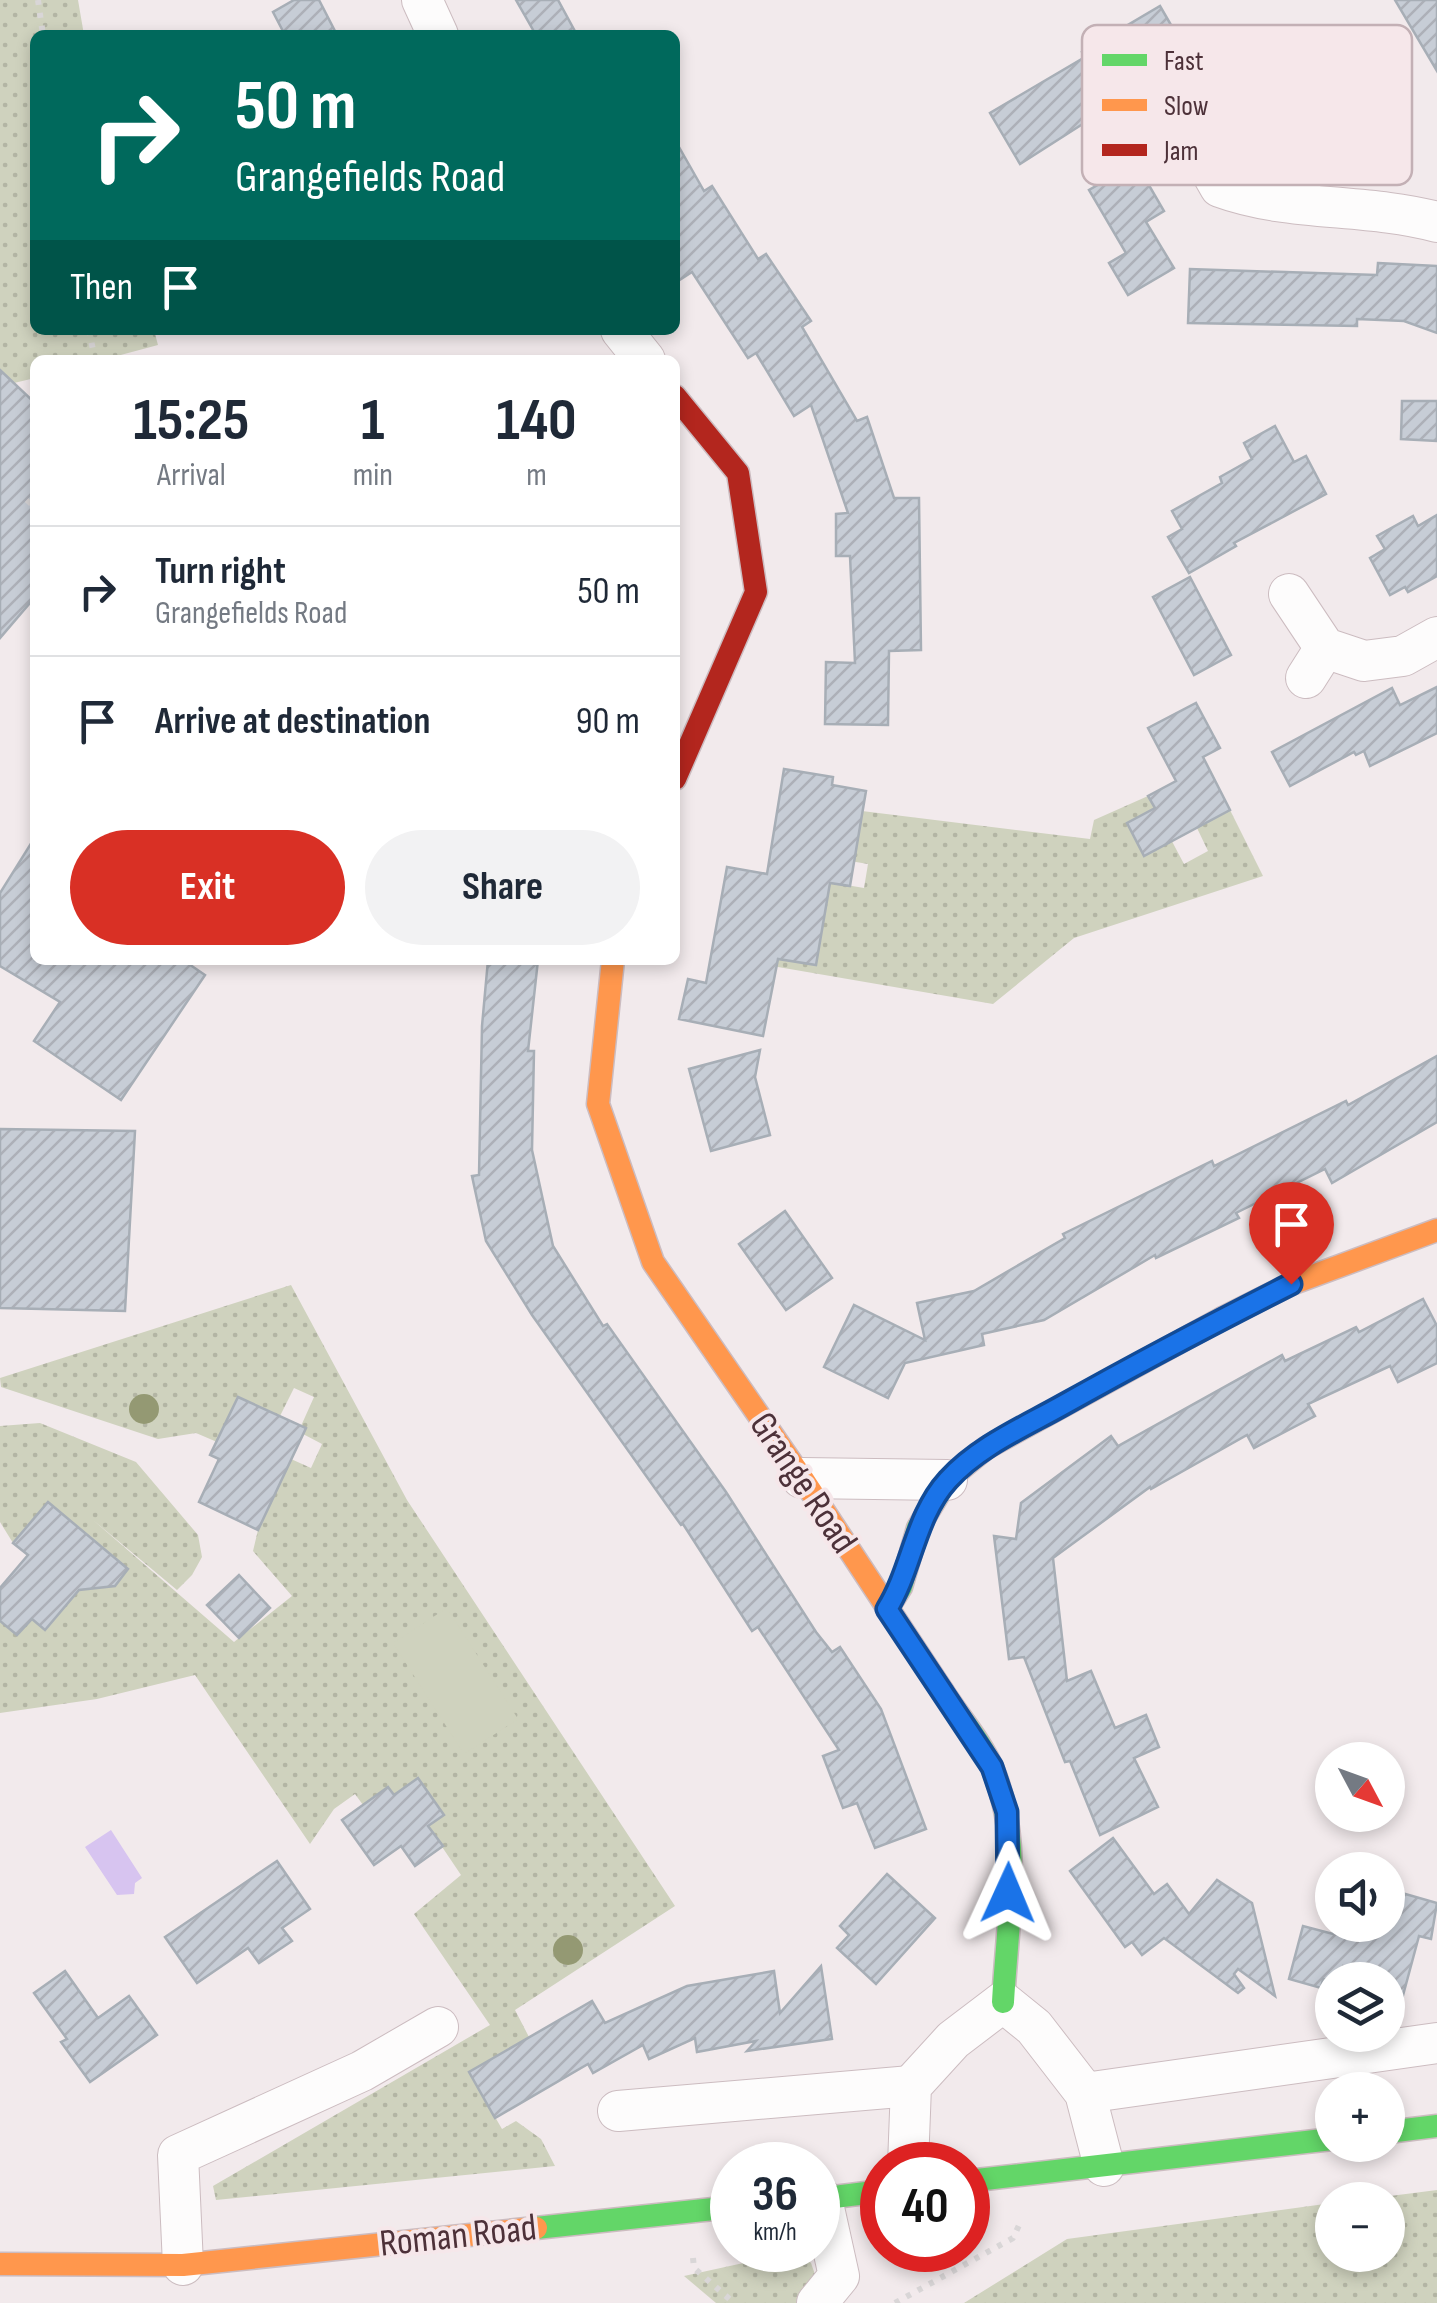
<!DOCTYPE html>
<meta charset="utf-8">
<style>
:root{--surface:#fff;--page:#f2f2f3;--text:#1f2937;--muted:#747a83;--line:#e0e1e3;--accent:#d93025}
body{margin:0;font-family:"Sofia Sans Condensed",sans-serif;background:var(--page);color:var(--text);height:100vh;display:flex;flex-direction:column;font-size:38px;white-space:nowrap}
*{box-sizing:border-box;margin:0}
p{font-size:32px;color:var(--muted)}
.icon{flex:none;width:55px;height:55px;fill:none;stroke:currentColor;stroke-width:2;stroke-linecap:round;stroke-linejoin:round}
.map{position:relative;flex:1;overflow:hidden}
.side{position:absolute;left:30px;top:355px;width:650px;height:610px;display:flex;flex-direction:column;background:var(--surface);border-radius:15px;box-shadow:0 5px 15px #0003}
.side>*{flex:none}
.hud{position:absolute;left:30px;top:30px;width:650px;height:305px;border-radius:15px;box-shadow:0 5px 15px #0003;background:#00695c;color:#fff;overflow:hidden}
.needle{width:65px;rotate:131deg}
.controls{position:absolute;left:1315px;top:1742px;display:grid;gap:20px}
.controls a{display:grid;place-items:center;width:90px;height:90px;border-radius:50%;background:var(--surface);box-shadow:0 5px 15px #0003;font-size:50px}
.speed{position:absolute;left:710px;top:2142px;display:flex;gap:20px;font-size:50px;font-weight:700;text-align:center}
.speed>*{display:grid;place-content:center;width:130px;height:130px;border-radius:50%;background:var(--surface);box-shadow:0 5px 15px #0003;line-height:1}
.speed small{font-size:25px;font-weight:400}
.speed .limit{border:15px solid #d22;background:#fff;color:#111}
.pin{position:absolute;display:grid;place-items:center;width:85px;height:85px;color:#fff;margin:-102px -42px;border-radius:50% 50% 50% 0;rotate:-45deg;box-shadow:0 0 10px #0007}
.pin .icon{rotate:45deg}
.me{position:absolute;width:110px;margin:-55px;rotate:1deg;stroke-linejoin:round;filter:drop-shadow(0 0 8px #0008)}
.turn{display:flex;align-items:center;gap:35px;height:210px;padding:0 40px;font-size:45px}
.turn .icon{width:130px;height:130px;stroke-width:2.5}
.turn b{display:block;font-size:70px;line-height:85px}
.then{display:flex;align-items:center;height:95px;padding:0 40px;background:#0003;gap:20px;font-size:38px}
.eta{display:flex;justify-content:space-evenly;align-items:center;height:170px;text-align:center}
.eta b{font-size:60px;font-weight:700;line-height:70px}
.action{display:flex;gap:20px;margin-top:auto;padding:20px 40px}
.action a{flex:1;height:115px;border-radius:60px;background:var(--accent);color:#fff;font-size:40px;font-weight:700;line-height:115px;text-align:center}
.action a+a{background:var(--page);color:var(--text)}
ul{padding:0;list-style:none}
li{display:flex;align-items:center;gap:30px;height:130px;padding:0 40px;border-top:2px solid var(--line)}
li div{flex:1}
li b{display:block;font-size:38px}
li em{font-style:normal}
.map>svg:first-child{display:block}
.grass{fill:url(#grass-dots)}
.pitch{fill:#cfd2be}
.water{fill:#d7c4f0}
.building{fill:url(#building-hatch);stroke:#a7aeb6;stroke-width:2.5}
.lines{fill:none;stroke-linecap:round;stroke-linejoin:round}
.street-casing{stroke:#ccbcc0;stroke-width:42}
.fast-casing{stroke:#ccbcc0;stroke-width:25}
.slow-casing{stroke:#ccbcc0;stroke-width:25}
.jam-casing{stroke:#ccbcc0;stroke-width:25}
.path{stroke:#d9d6d7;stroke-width:6;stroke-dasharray:5 8;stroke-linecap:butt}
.street{stroke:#fdfcfc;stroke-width:40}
.fast{stroke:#63d668;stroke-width:22}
.slow{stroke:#ff974d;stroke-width:22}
.jam{stroke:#b3261e;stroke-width:22}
.tree{fill:#949973}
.route-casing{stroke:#114b97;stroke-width:25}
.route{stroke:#1a73e8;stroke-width:18}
.labels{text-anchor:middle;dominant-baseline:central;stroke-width:8;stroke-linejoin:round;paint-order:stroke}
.street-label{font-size:38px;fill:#4d3139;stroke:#f6e7ea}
.key{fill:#f6e7ea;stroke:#c3b0b5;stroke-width:2.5}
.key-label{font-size:28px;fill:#4d3139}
</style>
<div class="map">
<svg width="1437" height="2303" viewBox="0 0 1437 2303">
<defs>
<pattern id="grass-dots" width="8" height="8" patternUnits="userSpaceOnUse" patternTransform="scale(2.5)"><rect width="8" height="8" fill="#cfd2be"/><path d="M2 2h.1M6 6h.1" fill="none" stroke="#b3b5a4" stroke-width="1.8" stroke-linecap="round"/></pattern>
<pattern id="building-hatch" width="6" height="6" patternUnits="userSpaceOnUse" patternTransform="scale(2.5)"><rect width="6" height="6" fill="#c7cdd6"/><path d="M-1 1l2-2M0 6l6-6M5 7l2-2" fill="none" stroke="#adb0b8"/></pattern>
</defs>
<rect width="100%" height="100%" fill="#f2eaec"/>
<g class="grass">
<polygon points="0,0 78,0 84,35 35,35 35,330 154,330 158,345 102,360 35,360 35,378 14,383 0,398"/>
<polygon points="1148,796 1184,864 1208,851 1197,828 1230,810 1263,876 1074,938 993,1004 749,962 750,955 816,965 829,882 864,888 868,864 832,858 862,811 1090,839 1094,820"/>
<polygon points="291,1285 407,1500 675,1906 515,2010 529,2037 469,2072 502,2129 516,2121 541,2139 555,2166 216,2200 213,2186 490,2025 414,1914 461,1875 428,1826 444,1814 418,1778 394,1795 388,1787 363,1805 355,1794 334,1809 310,1844 195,1675 97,1699 0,1713 0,1621 17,1635 32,1619 45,1629 49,1503 13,1543 0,1522 0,1426 40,1423 136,1462 198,1535 202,1557 192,1575 177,1590 93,1520 234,1642 292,1596 253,1551 258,1530 291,1459 311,1468 322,1444 303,1434 301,1426 314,1397 294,1388 280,1416 238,1397 217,1442 196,1433 158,1439 1,1387 0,1378"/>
<polygon points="1437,2190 1437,2303 964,2303 1067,2239 1332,2203 1332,2255 1388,2255 1388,2200 1359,2200"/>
<polygon points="799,2251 811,2263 818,2283 800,2303 716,2303 684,2276"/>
</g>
<polygon class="pitch" points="447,1608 518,1719 464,1754 393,1643"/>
<polygon class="water" points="111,1830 142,1878 135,1883 134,1894 117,1895 85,1847"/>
<g class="building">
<polygon points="294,0 319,0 337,35 285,35 273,12"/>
<polygon points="516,0 558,0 577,35 536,35"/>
<polygon points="1395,0 1437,0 1437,71"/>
<polygon points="1160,6 1189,56 1020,164 990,113 1085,57 1082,52"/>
<polygon points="675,140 704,191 712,186 758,259 766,254 811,321 802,327 857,421 867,417 894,498 919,498 921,650 889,651 888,725 825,724 826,662 855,663 850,556 836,556 836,514 848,513 811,405 794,416 756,353 748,358 692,272 675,283"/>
<polygon points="1136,163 1164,211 1146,222 1174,268 1128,295 1109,263 1126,253 1089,190"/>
<polygon points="1378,263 1437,266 1437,333 1404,321 1357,319 1357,326 1188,323 1190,269 1377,275"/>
<polygon points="0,370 35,403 35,597 0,638"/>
<polygon points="1402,401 1437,401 1437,441 1401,439"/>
<polygon points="1275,426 1294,462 1306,456 1326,494 1234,543 1236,546 1189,573 1168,537 1182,529 1172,511 1222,483 1220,477 1252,459 1244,443"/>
<polygon points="1437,515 1437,576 1408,592 1405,587 1390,595 1370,558 1385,549 1377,536 1413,516 1418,526"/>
<polygon points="1190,577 1231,655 1194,675 1153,597"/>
<polygon points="1437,687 1437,733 1370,766 1364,751 1356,755 1354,752 1290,786 1272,752 1392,688 1400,705"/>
<polygon points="1196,703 1220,748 1203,757 1230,810 1144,856 1127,823 1155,808 1148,796 1176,781 1148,728"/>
<polygon points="784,769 833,777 832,785 866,791 850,886 830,883 816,965 778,959 763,1036 679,1019 688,979 706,983 727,867 767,874"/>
<polygon points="35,837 35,960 183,960 205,975 121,1100 34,1041 60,1002 0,966 0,893"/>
<polygon points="488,960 538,960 528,1051 534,1051 532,1150 553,1246 603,1326 607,1324 726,1492 816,1632 832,1652 840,1647 881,1709 926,1829 875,1848 857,1803 843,1808 823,1756 839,1750 758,1627 752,1631 683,1524 681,1525 532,1315 486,1241 472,1176 479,1175 482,1026"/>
<polygon points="760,1050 755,1077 770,1135 711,1151 689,1069"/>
<polygon points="1437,1056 1437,1122 1332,1183 1325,1169 1236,1213 1239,1218 1156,1258 1155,1255 1044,1320 982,1334 984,1345 905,1363 888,1398 824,1367 854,1305 925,1340 917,1303 974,1291 1065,1238 1063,1234 1212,1161 1214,1166 1346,1101 1348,1105"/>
<polygon points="0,1129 135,1131 125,1311 0,1308"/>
<polygon points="785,1211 832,1278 786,1310 739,1244"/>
<polygon points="1423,1299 1437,1326 1437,1363 1398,1382 1390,1366 1308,1404 1315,1416 1254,1448 1247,1435 1151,1489 1150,1487 1053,1558 1067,1681 1091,1671 1115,1728 1146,1715 1159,1747 1134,1758 1158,1807 1100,1835 1070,1761 1065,1762 1024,1657 1009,1659 994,1536 1016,1539 1021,1503 1111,1436 1118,1446 1282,1355 1285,1361 1356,1327 1359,1332"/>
<polygon points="238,1397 306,1428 258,1530 199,1502 219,1459 210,1455"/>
<polygon points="48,1502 128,1569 115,1586 79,1590 45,1630 32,1619 17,1635 0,1621 0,1588 28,1555 13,1543"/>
<polygon points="239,1575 270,1608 239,1638 207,1605"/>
<polygon points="418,1778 444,1815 428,1826 443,1846 415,1866 401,1846 374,1865 342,1820 388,1787 394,1795"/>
<polygon points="1113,1838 1154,1894 1167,1884 1189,1914 1217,1880 1252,1903 1275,1996 1238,1969 1234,1974 1244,1988 1238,1993 1164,1938 1142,1955 1132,1942 1125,1947 1070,1871"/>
<polygon points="277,1861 310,1909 282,1928 292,1941 259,1963 248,1948 197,1983 165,1937"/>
<polygon points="887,1874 935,1918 876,1984 837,1948 849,1935 840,1926"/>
<polygon points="1388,1889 1437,1903 1431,1939 1419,1936 1398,2014 1388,2013 1388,1978 1343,1966 1339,1980 1323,1979 1321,1988 1289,1979 1303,1926 1333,1934 1335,1925 1369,1934 1371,1925 1388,1925"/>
<polygon points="821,1966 832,2039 747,2051 756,2041 697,2052 695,2038 649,2059 643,2045 593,2073 588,2064 495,2118 469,2072 592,2001 605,2023 687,1986 774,1971 780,2013"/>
<polygon points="65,1971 98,2018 129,1996 157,2035 90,2082 61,2042 67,2039 34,1993"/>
</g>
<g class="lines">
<defs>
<g id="street">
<polyline points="422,0 438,35"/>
<path d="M1180,117L1220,187C1288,212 1366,203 1437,222"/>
<polyline points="621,330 645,360"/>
<polyline points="1289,594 1325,648 1364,661 1403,656 1437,637"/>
<polyline points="1306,678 1325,648"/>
<polyline points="802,1478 947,1480"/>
<polyline points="1085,2093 1437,2043"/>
<polyline points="618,2111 911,2086"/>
<polyline points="908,2165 911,2086 953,2040 1003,2002 1034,2027 1085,2093 1104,2166"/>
<polyline points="183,2265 178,2155 362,2071 438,2027"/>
<polyline points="817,2303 839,2276 822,2199"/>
</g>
<g id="fast">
<polyline points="887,1609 901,1587 918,1528 947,1480 986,1448 1223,1318"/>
<path d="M943,1692C959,1717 982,1743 993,1770C1023,1842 1007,1927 1003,2002"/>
<polyline points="1388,2132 1437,2126"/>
<polyline points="968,2181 1332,2139"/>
<polyline points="818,2199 882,2191"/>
<polyline points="536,2228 732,2207"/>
</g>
<g id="slow">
<polyline points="613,960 598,1104 653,1262 802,1478 943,1692"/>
<polyline points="1223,1318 1291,1284 1437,1230"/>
<polyline points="0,2264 183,2265 536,2228"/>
</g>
<polyline id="jam" points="675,396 738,473 756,592 675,779"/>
</defs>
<use href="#street" class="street-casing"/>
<use href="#fast" class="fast-casing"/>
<use href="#slow" class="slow-casing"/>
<use href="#jam" class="jam-casing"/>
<g class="path">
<polyline points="38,0 43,35"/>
<polyline points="89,330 95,360"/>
<polyline points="27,504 35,496"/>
<polyline points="753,2163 791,2160"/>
<polyline points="693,2258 694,2268 734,2303"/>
<polyline points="895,2303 1013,2238 1021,2221"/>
</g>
<use href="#street" class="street"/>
<use href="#fast" class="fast"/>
<use href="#slow" class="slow"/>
<use href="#jam" class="jam"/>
</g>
<g class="tree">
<circle cx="144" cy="1409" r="15"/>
<circle cx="568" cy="1950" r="15"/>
</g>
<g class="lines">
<defs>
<path id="route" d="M1008,1893L1007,1812L992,1767L887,1609C912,1569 915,1516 948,1480C979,1446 1024,1427 1063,1405C1138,1363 1214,1323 1291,1284"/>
</defs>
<use href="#route" class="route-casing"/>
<use href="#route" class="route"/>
</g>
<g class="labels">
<g class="street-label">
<text transform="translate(803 1483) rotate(56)">Grange Road</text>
<text transform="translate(458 2236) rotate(-6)">Roman Road</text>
</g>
</g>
<rect x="1082" y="25" width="330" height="160" rx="15" class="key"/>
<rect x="1102" y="54" width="45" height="12" fill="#63d668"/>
<rect x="1102" y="99" width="45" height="12" fill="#ff974d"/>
<rect x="1102" y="144" width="45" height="12" fill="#b3261e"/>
<g class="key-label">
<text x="1164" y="70">Fast</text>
<text x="1164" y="115">Slow</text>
<text x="1164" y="160">Jam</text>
</g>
</svg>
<div class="controls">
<a><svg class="needle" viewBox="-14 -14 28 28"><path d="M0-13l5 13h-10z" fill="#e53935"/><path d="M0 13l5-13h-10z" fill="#747a83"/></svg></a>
<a><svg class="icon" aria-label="sound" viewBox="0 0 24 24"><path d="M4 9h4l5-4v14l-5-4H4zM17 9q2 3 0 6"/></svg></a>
<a><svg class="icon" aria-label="layers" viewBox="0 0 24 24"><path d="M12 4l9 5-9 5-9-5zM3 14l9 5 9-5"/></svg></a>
<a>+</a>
<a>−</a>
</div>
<div class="speed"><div>36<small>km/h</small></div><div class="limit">40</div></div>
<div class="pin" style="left:1291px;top:1284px;background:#d93025"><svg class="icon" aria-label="arrive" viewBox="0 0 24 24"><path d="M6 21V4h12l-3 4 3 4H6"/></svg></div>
<svg class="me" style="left:1008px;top:1893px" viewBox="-20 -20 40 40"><path d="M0-17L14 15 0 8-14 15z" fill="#1a73e8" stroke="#fff" stroke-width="4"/></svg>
<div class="hud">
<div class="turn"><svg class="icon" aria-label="right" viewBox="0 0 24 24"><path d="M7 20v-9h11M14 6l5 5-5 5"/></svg><div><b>50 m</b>Grangefields Road</div></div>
<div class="then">Then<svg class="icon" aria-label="arrive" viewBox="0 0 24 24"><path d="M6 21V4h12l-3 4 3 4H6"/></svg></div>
</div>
<section class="side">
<div class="eta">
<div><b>15:25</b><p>Arrival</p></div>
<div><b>1</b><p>min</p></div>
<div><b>140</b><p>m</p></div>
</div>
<ul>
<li><svg class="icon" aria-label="right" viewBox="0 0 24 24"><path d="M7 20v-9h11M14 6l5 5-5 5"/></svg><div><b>Turn right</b><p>Grangefields Road</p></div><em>50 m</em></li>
<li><svg class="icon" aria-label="arrive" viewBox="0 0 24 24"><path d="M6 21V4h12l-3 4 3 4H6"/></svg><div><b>Arrive at destination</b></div><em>90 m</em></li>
</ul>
<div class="action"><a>Exit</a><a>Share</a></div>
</section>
</div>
